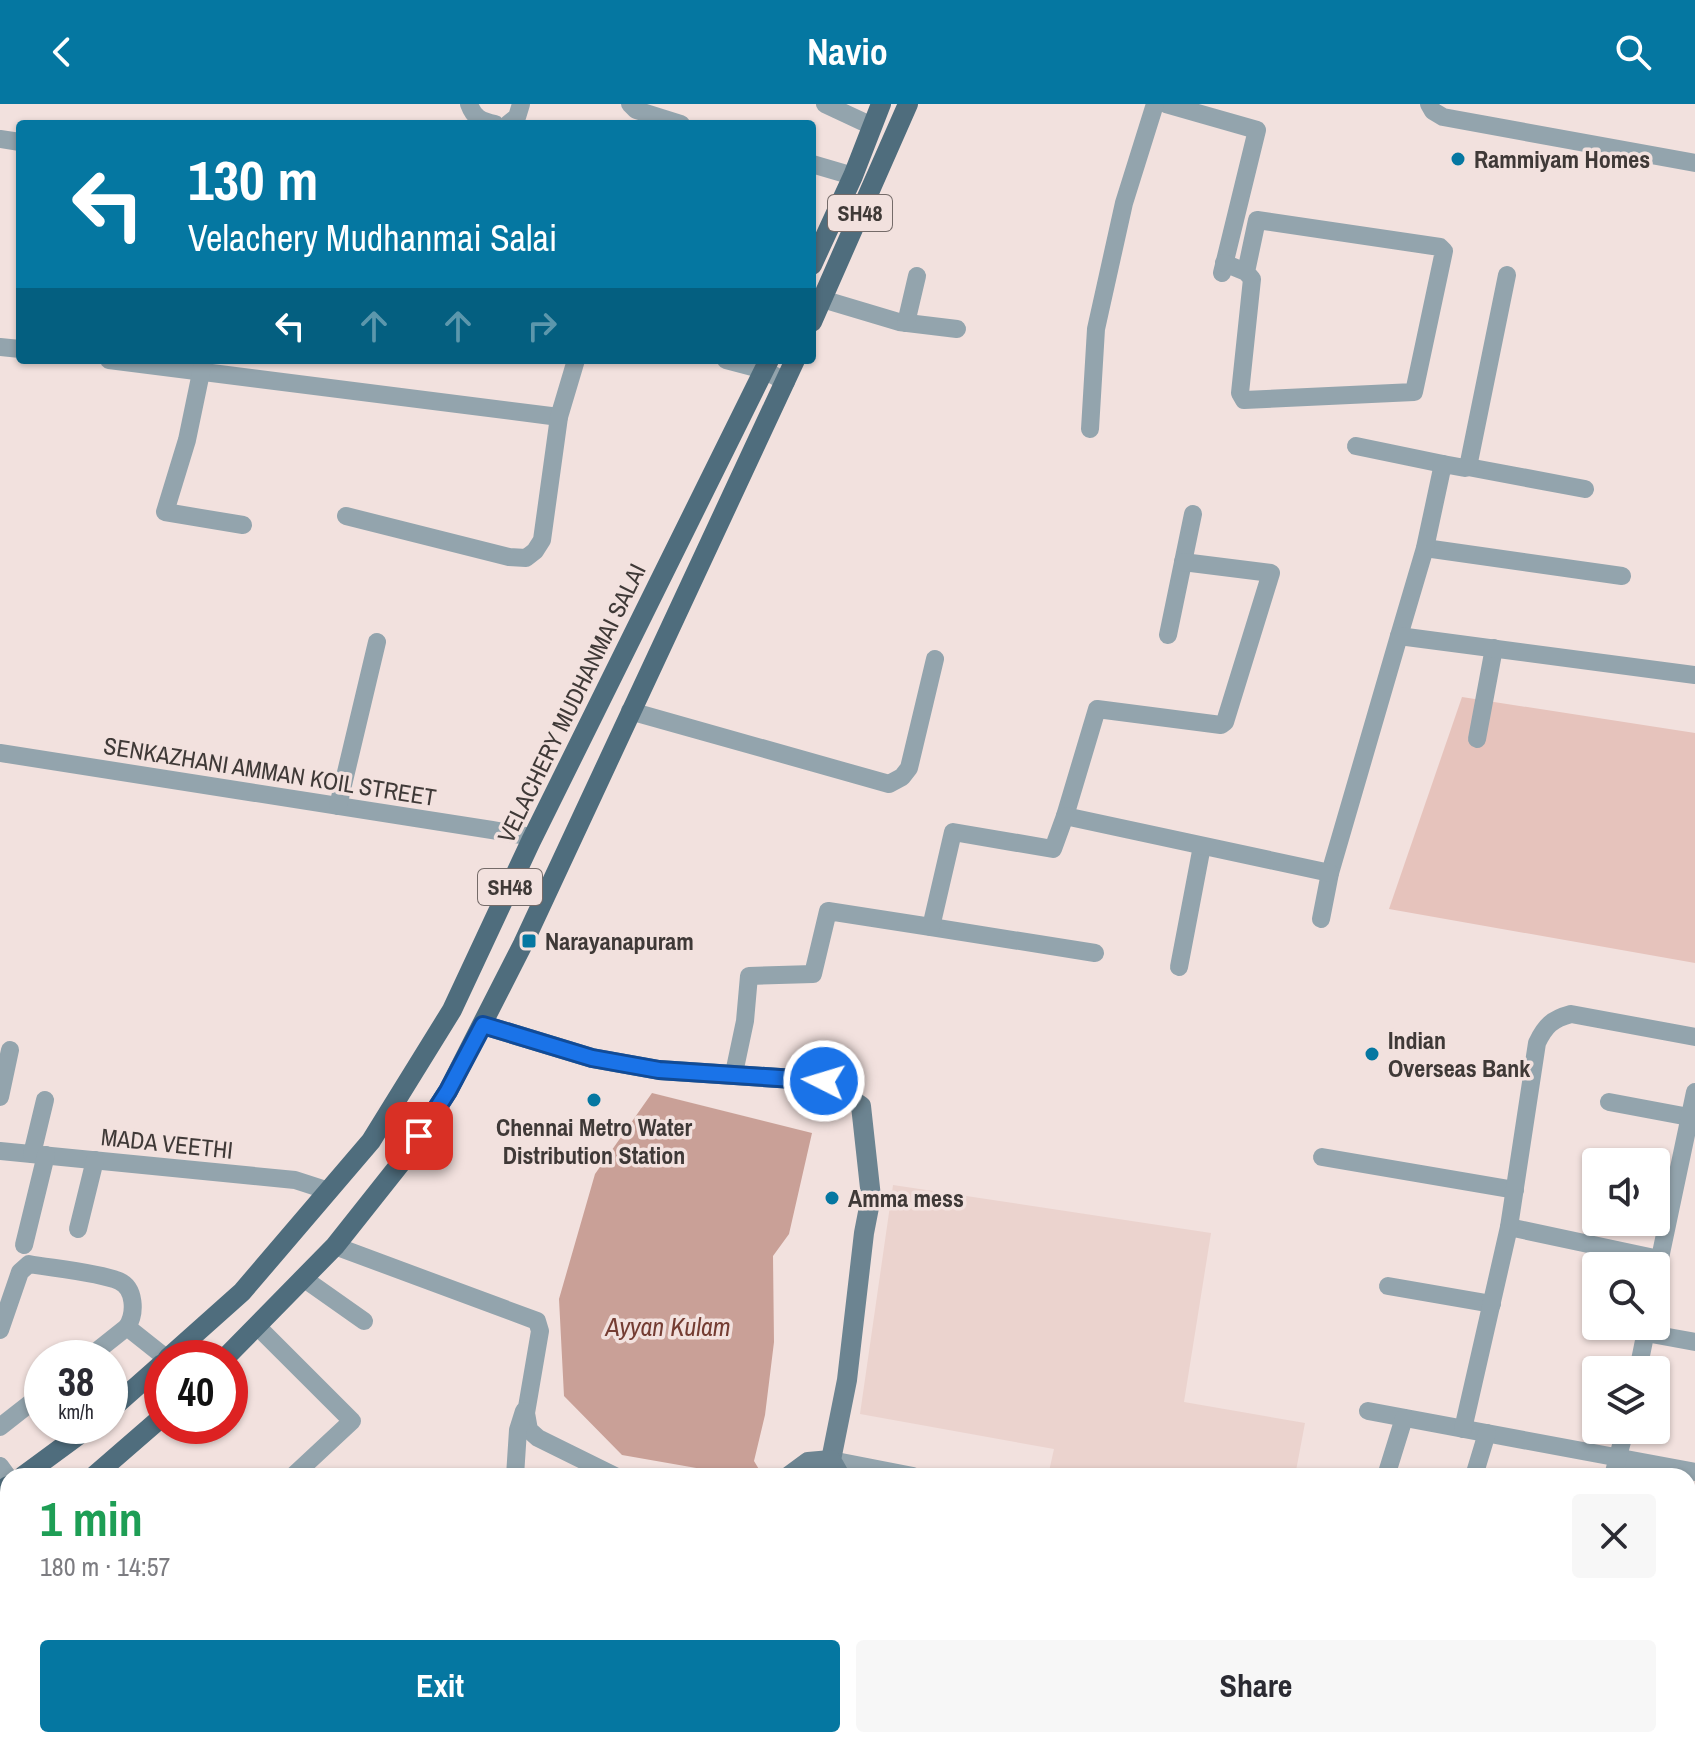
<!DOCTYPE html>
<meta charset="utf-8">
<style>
:root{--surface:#fff;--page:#f7f7f7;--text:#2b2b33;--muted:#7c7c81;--accent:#0577a1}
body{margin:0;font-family:"Archivo Narrow",sans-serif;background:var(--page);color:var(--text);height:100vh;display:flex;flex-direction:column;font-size:30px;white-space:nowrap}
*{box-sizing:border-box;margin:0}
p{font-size:26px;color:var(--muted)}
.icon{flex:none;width:44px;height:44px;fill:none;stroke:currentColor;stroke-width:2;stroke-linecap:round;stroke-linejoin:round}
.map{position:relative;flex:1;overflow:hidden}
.details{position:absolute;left:0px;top:1364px;width:1696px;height:280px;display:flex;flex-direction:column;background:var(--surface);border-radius:24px 24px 0 0;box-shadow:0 2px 6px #0004}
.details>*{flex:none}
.banner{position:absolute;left:16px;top:16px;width:800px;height:244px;border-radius:8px;box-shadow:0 2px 6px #0004;background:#0577a1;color:#fff;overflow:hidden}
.fabs{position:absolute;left:1582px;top:1044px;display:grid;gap:16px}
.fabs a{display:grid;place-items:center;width:88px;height:88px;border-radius:8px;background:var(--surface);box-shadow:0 2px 6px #0004;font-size:40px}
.speed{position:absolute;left:24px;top:1236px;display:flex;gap:16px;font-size:40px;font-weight:700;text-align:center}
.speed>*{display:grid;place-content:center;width:104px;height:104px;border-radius:50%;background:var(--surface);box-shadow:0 2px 6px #0004;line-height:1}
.speed small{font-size:20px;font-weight:400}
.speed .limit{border:12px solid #d22;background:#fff;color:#111}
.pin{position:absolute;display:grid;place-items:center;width:68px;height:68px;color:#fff;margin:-34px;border-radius:16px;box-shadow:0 4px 12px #0006}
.me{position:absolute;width:88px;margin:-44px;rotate:275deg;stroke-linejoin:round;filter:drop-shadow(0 0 6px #0008)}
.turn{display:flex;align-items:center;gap:28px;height:168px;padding:0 40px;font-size:36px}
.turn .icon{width:104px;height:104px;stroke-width:2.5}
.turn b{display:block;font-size:56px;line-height:68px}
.lanes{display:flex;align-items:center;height:76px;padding:0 40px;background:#0003;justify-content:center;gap:40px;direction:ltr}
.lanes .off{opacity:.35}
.round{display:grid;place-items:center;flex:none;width:84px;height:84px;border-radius:8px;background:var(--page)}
.headline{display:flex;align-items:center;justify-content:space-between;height:136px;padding:0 40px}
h1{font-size:48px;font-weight:700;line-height:60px;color:#1e9e55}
.action{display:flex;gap:16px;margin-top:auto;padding:16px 40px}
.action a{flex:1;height:92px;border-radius:8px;background:var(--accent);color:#fff;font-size:32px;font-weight:700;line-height:92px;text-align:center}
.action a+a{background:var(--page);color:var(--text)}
header{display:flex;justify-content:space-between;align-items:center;height:104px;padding:0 40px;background:var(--accent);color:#fff;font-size:36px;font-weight:700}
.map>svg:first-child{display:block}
.built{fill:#ebd3ce}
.green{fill:#e6c3bc}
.water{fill:#c9a097}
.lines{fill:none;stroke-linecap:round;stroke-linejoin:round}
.street{stroke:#93a4ad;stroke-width:18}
.secondary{stroke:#6c8491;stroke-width:20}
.primary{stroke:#4f6d7d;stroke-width:20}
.route-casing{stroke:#114b97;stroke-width:20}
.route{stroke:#1a73e8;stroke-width:14}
.poi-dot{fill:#0577a1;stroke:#f2e1de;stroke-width:3}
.labels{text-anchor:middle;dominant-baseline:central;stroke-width:7;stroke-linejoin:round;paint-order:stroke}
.shield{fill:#f2e1de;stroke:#756b69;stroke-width:2}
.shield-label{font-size:22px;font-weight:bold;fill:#3f3937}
.poi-label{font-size:24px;font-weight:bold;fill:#3f3937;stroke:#f2e1de;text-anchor:start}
.street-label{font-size:24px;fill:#3f3937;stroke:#f2e1de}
.water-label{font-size:26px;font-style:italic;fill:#743c32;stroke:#f2e1de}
</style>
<header><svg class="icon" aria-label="back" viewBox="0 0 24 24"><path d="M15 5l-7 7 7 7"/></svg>Navio<svg class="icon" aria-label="search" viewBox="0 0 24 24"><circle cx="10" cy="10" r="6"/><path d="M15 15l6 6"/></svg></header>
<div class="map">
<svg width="1695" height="1644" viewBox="0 0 1695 1644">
<rect width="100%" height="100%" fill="#f2e1de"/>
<polygon class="built" points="893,1081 1211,1129 1184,1298 1305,1319 1295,1372 1048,1372 1054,1345 860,1310"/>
<polygon class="green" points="1462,593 1695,629 1695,859 1389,805"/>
<g class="water">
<polygon points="652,989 812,1029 789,1130 773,1152 774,1238 765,1311 754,1357 763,1372 742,1372 622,1351 564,1292 559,1195 595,1070"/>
<polygon points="812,1636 929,1636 933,1644 813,1644"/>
</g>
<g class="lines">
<g class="street">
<path d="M469,0C474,14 481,17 495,20"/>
<polyline points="630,0 636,6 681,20"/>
<polyline points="825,0 872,22"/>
<polyline points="1166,0 1257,26 1222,169"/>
<polyline points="1429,0 1433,7 1443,13 1695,59"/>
<polyline points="508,20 517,13 521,0"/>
<polyline points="0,35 20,38"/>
<polyline points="812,60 853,72"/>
<polyline points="1224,159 1246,168 1252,175 1240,289 1244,296 1414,288 1444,147 1440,143 1257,116 1246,168"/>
<polyline points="822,195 899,218 957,225"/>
<polyline points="906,219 917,172"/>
<polyline points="0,243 20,245"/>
<polyline points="109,256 559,313"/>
<polyline points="726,256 764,266 786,278"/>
<polyline points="203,259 187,336 165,408 243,421"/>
<polyline points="1090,325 1096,225 1124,99 1155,0"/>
<polyline points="1356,342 1443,360"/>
<polyline points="1468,363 1585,385"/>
<polyline points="346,412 509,453 526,454 535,447 542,436 559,313 576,256"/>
<polyline points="1425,444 1622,472"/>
<polyline points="1168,531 1193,410"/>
<polyline points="1399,532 1425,444 1443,360 1465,364 1468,363 1507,171"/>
<polyline points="630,607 889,680 902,673 909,664 935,555"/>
<polyline points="1477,635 1494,544"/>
<polyline points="0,649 492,726 526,732 531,737"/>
<polyline points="338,702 377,538"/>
<polyline points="1065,712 1097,605 1221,621 1225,618 1271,469 1183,458"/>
<polyline points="1321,815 1330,769 1399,532 1695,571"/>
<polyline points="931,823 1095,849"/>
<polyline points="1179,863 1202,742"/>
<polyline points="734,969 745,917 749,872 813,870 828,807 931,823 953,728 1053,745 1065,712 1330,769"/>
<polyline points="0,993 10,946"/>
<polyline points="1609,998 1689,1013"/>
<polyline points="0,1047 295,1076 329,1087"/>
<polyline points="32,1050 45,996"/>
<polyline points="1322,1053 1515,1086"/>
<polyline points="1509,1123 1659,1155"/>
<polyline points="78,1125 95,1056"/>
<polyline points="24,1141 46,1051"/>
<polyline points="335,1142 537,1217 540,1227 526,1309 529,1326 538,1334 615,1372"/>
<polyline points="1656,1173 1695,988"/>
<polyline points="303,1174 364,1217"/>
<polyline points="1388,1182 1492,1200"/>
<polyline points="258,1223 352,1317 293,1372"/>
<path d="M0,1226L20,1168L29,1160C51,1164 101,1169 119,1177C135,1184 136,1209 127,1223"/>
<polyline points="1646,1229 1695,1238"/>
<polyline points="88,1254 127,1223 166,1254"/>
<polyline points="1638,1266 1647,1222"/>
<polyline points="1368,1307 1695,1368"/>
<polyline points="0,1323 42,1290"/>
<path d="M1463,1325L1509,1123L1537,939C1545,922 1552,915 1571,910L1695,933"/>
<polyline points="831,1356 913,1372"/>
<polyline points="0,1362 8,1373"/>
<polyline points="515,1372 518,1326 524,1307"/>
<polyline points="1386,1372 1404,1314"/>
<polyline points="1474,1372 1487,1329"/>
<polyline points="1613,1372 1625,1326"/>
<polyline points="1688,1483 1695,1485"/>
<polyline points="0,1613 8,1617"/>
<polyline points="63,1636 86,1644"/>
<polyline points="320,1636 324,1644"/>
<polyline points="666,1636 695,1644"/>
<polyline points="1097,1636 1129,1644"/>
<polyline points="1225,1644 1228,1636"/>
<polyline points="1515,1644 1518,1636"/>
</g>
<g class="secondary">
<polyline points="483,921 592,954 659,966 824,977 861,1002 871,1093 864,1129 847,1276 831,1356 840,1372"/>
<polyline points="789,1372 808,1358 831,1356"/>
<polyline points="772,1636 772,1644"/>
<polyline points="990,1636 994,1644"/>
</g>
<g class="primary">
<polyline points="812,161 853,72 881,0"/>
<polyline points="812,218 908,0"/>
<polyline points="168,1254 242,1188 371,1037 452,906 531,737 769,256"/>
<polyline points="225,1254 335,1142 404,1055 448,987 523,840 795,256"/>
<polyline points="110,1306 162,1260"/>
<polyline points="23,1372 91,1322"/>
<polyline points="94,1372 162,1313"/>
<polyline points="0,1387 8,1382"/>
<polyline points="0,1441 8,1435"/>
</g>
</g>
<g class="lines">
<defs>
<polyline id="route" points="419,1032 448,987 483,921 592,954 659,966 824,977"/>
</defs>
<use href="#route" class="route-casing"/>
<use href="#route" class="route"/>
</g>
<g class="poi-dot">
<circle cx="1458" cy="55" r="8"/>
<rect x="521" y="829" width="16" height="16" rx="4"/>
<circle cx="1372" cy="950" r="8"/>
<circle cx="594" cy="996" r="8"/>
<circle cx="832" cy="1094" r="8"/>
</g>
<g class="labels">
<g class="shield">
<rect x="828" y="91" width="64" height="36" rx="6"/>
<rect x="478" y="765" width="64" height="36" rx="6"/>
</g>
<g class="shield-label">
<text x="860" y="109">SH48</text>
<text x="510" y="783">SH48</text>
</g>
<g class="poi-label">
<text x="1474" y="55">Rammiyam Homes</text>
<text x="545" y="837">Narayanapuram</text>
<text x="1388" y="936">Indian<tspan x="1388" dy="28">Overseas Bank</tspan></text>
<text x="594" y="1023" text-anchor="middle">Chennai Metro Water<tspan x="594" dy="28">Distribution Station</tspan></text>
<text x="848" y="1094">Amma mess</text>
</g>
<g class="street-label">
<text transform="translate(571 599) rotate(-64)">VELACHERY MUDHANMAI SALAI</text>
<text transform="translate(270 667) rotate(9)">SENKAZHANI AMMAN KOIL STREET</text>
<text transform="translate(167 1039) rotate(6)">MADA VEETHI</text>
</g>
<g class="water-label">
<text x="668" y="1222">Ayyan Kulam</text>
</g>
</g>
</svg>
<div class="fabs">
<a><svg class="icon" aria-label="sound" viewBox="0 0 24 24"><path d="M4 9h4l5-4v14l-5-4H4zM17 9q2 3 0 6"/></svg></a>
<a><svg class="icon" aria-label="search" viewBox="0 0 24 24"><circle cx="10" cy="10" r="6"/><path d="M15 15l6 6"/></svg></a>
<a><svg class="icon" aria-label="layers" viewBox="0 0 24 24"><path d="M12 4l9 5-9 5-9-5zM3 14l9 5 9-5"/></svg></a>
</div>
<div class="speed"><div>38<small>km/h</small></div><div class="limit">40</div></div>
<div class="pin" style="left:419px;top:1032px;background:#d93025"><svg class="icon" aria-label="arrive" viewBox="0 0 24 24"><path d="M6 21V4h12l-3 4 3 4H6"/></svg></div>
<svg class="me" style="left:824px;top:977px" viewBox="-20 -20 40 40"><circle r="17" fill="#1a73e8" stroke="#fff" stroke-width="3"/><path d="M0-11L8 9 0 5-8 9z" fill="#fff"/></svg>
<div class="banner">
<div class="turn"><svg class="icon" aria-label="left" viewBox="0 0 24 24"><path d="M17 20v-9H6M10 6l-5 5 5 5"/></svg><div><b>130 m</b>Velachery Mudhanmai Salai</div></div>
<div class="lanes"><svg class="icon" aria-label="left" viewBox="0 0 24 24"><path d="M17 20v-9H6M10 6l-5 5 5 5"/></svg><svg class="icon off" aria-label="ahead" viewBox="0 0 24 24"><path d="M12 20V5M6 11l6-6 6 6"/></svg><svg class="icon off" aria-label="ahead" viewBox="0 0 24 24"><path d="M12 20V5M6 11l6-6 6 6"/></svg><svg class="icon off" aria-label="right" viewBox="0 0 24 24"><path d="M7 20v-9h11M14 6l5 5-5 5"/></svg></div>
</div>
<section class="details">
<div class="headline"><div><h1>1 min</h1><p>180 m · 14:57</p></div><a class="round"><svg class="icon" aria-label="close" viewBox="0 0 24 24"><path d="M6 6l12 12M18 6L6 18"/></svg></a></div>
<div class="action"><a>Exit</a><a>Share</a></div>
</section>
</div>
